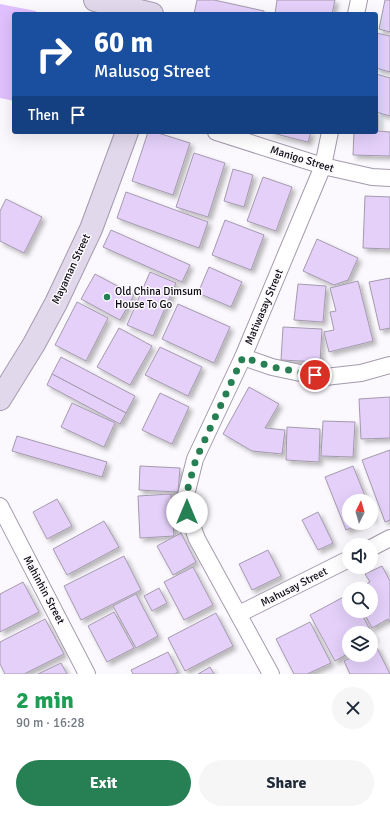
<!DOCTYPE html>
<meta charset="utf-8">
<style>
:root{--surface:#fff;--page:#f6f6f7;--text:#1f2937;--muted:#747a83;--accent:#277f54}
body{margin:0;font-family:Signika,sans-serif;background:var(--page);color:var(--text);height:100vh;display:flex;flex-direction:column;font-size:15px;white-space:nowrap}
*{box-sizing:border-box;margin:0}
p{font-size:13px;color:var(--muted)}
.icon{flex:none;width:22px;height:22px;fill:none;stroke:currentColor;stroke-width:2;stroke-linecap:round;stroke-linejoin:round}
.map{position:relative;height:674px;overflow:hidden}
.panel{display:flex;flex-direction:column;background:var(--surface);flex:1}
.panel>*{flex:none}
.guide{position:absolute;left:12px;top:12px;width:366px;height:122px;border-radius:4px;box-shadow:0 4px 16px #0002;background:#1a4fa0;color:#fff;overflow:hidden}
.needle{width:26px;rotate:5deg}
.tools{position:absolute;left:342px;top:494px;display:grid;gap:8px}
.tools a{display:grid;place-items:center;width:36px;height:36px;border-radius:50%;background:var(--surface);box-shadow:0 4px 16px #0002;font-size:20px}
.pin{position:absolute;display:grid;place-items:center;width:34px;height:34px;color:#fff;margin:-17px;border:2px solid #fff;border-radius:50%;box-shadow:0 1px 4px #0007}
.me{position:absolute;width:44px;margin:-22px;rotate:0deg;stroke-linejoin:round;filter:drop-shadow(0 0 3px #0008)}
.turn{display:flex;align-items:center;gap:14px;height:84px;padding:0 16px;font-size:18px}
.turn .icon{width:52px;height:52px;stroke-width:2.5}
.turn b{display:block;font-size:28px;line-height:34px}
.then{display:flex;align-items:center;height:38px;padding:0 16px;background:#0003;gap:8px;font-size:15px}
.round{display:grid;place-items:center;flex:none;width:42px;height:42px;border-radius:21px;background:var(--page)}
.headline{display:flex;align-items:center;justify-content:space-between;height:68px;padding:0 16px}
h1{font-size:24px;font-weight:800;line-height:30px;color:#1e9e55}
.button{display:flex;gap:8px;margin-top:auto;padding:8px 16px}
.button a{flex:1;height:46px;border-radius:24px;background:var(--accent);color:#fff;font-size:16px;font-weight:800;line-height:46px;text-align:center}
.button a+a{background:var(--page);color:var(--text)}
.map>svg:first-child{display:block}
.green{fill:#e0c0fe}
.building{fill:#e4d0f9;stroke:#a49aae;filter:url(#shadow)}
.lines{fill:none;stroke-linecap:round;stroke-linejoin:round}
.street-casing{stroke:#a49aae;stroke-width:18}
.secondary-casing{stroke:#a49aae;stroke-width:24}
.street{stroke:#fff;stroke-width:16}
.secondary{stroke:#e2d8ec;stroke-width:22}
.route{stroke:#277f54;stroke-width:7;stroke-dasharray:0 12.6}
.poi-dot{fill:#277f54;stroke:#fbf9fd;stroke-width:1.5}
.labels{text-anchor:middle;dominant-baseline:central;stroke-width:3;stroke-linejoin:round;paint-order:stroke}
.street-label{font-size:11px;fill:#0e0a11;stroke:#fbf9fd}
.poi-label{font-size:11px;fill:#0e0a11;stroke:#fbf9fd;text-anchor:start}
</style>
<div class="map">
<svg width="390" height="674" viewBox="0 0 390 674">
<defs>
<filter id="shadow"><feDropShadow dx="3.5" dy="3.5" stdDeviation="2" flood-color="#0004"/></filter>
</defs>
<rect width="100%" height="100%" fill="#fbf9fd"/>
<polygon class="green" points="0,4 36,11 36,14 14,14 14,101 0,98"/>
<g class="building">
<polygon points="197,0 214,0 264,11 264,14 194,14"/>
<polygon points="277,0 335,0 332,14 275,14"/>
<polygon points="385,0 390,0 390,32 379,29"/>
<polygon points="376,33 390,36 390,72 376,68"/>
<polygon points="376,74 390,78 390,116 376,112"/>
<polygon points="376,115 378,115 378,131 390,132 390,156 353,155 354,132 376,132"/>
<polygon points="148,132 155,132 190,143 173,195 132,181"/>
<polygon points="268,132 311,132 308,142"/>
<polygon points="194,153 225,163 208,217 176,207"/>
<polygon points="233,169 253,175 244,207 224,201"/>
<polygon points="263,177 292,187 276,231 247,221"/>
<polygon points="126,192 208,222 199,248 117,218"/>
<polygon points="365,196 390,197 390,249 363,248"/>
<polygon points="6,199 42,217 24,253 0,241 0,211"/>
<polygon points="225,220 264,235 251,270 212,255"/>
<polygon points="111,230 190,265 182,282 103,247"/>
<polygon points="317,239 358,258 348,280 334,285 303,271"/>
<polygon points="209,267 242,282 231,307 198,293"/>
<polygon points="150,272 176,283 153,336 127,325"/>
<polygon points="95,274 134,295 120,320 81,299"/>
<polygon points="390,278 390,328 380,330 369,282"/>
<polygon points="358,281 373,341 329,352 324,332 334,330 330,312 336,311 330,288"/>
<polygon points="298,284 326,286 323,322 294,320"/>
<polygon points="77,302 108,318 86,361 55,345"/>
<polygon points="178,304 230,327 214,363 162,339"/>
<polygon points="283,327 322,329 320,362 281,360"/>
<polygon points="119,328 152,346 130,385 97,367"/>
<polygon points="160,347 202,367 188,396 145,375"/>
<polygon points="61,357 135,396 126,413 52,374"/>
<polygon points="52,374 126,413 120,424 47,385"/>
<polygon points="249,387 279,404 265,428 285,430 282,454 252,451 223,434"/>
<polygon points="160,393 189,407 172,444 142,430"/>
<polygon points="390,397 390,438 361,439 359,399"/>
<polygon points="72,403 115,423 104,447 61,427"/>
<polygon points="323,421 355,422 353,457 321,456"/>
<polygon points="287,427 320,429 319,462 286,460"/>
<polygon points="17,436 107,462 102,477 12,451"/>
<polygon points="390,450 390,520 385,522 362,460"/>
<polygon points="140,466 180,468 178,492 139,490"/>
<polygon points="353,466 367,501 349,501 349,523 363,523 346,530 325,477"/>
<polygon points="171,494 174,536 140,538 138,496"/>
<polygon points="57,499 72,526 47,539 33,512"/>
<polygon points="371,510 374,518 371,520"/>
<polygon points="318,512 333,543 318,550 302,520"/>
<polygon points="104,521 119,547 67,575 53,549"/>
<polygon points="181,533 196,562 173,575 157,546"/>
<polygon points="268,550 281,576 252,590 239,564"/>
<polygon points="124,556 141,590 81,620 64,586"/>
<polygon points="382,566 390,581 390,622 388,619 372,628 363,611 371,611 371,589 357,589 370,582 365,574"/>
<polygon points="193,567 213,605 184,620 164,582"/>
<polygon points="23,582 39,612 0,632 0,594"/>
<polygon points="159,588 167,603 152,611 144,596"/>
<polygon points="136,594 158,636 136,648 113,606"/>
<polygon points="349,594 349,611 360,611 375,639 371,641 371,633 349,633 349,653 335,661 310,615"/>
<polygon points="114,612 134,648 107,662 88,626"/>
<polygon points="216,613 233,646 185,671 168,638"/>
<polygon points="45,619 64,654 24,674 5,674 0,664 0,642"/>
<polygon points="310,622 331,663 307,674 294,674 276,639"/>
<polygon points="376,646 390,674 350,674 344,661 357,655 371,655 371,648"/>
<polygon points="168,652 178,672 175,674 133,674 131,670"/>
<polygon points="61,663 67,674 38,674"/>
<polygon points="210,667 214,674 198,674"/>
</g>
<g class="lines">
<defs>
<g id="street">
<polyline points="356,14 359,0"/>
<polyline points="216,132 323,166 372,177 390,178"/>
<polyline points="243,357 272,367 305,374 325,377 361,373 390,365"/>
<polyline points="0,506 87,674"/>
<polyline points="371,548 390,538"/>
<polyline points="239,614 349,559"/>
<polyline points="271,674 197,539 187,512 186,495 195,459 243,357 323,166 330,132"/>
</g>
<g id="secondary">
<polyline points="95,0 152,14"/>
<polyline points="0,399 34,344 56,303 91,229 127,132"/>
</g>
</defs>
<use href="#street" class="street-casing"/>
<use href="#secondary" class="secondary-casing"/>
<use href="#street" class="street"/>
<use href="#secondary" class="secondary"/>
</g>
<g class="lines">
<polyline class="route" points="187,512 186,495 196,459 243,357 272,367 315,375"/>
</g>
<circle class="poi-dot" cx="107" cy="297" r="4"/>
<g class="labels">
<g class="street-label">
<text transform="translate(302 159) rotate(17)">Manigo Street</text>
<text transform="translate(71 269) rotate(-65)">Mayaman Street</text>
<text transform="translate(264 307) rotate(-67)">Matiwasay Street</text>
<text transform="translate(294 587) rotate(-27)">Mahusay Street</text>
<text transform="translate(44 590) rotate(62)">Mahinhin Street</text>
</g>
<g class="poi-label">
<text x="115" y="291">Old China Dimsum<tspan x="115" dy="13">House To Go</tspan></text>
</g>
</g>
</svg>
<div class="tools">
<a><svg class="needle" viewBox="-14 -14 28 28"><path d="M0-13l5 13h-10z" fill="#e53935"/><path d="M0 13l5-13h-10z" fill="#747a83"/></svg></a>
<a><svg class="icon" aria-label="sound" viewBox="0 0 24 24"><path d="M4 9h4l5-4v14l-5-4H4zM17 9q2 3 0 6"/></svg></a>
<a><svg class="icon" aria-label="search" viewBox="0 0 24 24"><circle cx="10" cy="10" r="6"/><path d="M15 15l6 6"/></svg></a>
<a><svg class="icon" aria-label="layers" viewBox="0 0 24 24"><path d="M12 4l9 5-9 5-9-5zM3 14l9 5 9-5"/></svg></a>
</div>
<div class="pin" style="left:315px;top:375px;background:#d93025"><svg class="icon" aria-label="arrive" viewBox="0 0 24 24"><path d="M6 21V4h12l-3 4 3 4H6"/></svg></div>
<svg class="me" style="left:187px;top:512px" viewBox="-20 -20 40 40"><circle r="19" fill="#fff"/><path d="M0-13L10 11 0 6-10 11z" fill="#277f54"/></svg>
<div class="guide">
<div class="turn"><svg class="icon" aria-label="right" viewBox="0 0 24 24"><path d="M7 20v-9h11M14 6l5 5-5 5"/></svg><div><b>60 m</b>Malusog Street</div></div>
<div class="then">Then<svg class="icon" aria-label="arrive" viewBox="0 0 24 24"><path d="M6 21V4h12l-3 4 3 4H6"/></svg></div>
</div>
</div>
<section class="panel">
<div class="headline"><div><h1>2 min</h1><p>90 m · 16:28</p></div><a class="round"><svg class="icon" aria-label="close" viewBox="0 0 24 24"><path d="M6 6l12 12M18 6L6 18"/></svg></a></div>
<div class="button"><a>Exit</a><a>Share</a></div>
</section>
